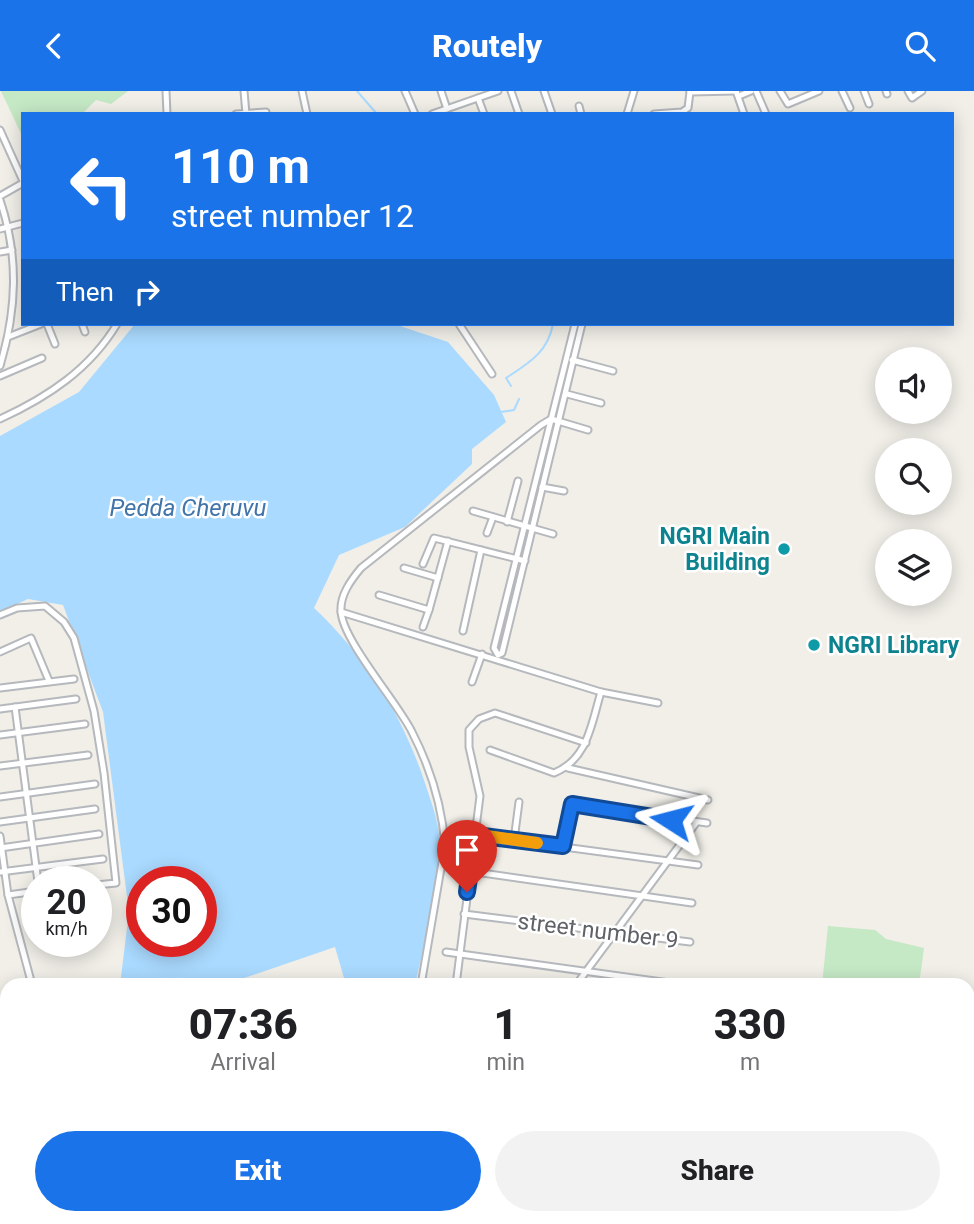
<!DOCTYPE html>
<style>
:root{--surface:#fff;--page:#f2f2f2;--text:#202124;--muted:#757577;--accent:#1a73e8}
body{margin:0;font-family:Roboto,sans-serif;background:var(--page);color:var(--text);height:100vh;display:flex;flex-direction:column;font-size:26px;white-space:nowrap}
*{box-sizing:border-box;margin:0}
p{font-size:23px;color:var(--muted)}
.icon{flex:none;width:38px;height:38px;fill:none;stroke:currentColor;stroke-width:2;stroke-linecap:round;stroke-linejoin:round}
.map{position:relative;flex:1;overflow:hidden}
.sheet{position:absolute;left:0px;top:887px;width:975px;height:247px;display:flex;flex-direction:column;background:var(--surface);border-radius:21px 21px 0 0;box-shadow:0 4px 18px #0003}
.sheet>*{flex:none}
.banner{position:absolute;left:21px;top:21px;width:933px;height:214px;border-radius:0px;box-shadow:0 4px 18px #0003;background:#1a73e8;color:#fff;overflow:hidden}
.controls{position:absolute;left:875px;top:256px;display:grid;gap:14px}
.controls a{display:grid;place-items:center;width:77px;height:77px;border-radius:50%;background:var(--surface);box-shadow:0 4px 18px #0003;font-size:35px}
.speed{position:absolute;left:21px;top:775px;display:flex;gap:14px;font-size:35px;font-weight:700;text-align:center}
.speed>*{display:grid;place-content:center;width:91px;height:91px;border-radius:50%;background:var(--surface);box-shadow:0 4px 18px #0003;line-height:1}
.speed small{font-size:18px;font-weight:400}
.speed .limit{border:10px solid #d22;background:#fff;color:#111}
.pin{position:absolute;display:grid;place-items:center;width:60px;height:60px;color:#fff;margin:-72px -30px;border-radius:50% 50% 50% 0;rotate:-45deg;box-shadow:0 0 7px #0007}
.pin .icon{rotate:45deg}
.me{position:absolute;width:77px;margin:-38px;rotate:279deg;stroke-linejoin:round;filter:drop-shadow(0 0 5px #0008)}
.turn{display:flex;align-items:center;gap:24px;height:147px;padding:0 35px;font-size:32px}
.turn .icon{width:91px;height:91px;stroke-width:2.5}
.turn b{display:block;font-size:49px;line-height:60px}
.then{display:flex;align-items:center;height:66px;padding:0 35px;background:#0003;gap:14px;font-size:26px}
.eta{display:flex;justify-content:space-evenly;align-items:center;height:119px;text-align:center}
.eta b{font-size:42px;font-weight:800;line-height:49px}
.button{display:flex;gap:14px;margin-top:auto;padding:14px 35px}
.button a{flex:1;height:80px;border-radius:42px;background:var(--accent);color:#fff;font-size:28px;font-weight:800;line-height:80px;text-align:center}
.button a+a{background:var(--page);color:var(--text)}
header{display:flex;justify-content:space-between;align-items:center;height:91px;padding:0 35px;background:var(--accent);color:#fff;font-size:32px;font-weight:800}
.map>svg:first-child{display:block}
.green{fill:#c5e8c5}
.water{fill:#aadaff;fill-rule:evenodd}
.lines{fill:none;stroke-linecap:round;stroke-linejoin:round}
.stream{stroke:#aadaff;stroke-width:2}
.minor-casing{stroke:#b5b8bc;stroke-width:9}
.minor{stroke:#fff;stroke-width:5}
.route-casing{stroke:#114b97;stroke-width:18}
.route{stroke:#1a73e8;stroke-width:12}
.slow{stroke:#f59e0b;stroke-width:12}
.culture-dot{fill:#0f9aa8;stroke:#fff;stroke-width:2.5}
.labels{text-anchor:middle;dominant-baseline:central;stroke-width:5;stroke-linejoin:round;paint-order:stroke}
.culture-label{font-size:23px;font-weight:bold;fill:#0d838f;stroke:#fff;text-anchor:end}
.street-label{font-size:23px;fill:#5f6368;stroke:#fff}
.water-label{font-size:24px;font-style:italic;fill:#4174aa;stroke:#fff}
</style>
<header><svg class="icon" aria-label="back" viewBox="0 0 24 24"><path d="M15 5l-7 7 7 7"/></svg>Routely<svg class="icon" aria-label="search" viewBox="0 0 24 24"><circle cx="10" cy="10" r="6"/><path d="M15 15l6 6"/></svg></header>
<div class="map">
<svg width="974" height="1133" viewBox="0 0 974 1133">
<rect width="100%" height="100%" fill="#f1efe8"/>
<g class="green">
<polygon points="1,0 128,0 111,13 96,9 82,23 23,23 23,47"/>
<polygon points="828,835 875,839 886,848 924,857 919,894 822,894"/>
<polygon points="810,1127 898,1127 897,1133 809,1133"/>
</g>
<path class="water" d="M135,233H394L448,251L494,304L506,331L472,358V373L405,436L339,464L314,517C368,568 403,625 426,695C431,711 439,731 439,747C438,797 426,846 415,894H346L335,856L224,894H120L129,821L103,621L63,514L28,508L0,521V345L79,301ZM142,791H201V850H142Z"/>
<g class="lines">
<g class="stream">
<polyline points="357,0 377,23"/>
<path d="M511,295L506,287C529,272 548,261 553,233"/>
<polyline points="501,321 514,319 519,308"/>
<polyline points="6,1133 4,1105 7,1094"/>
</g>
<defs>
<g id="minor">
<polyline points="166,0 167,23"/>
<polyline points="244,0 246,23"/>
<polyline points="302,0 307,23"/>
<polyline points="405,0 415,23"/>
<polyline points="441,0 447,18"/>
<polyline points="511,0 519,23"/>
<polyline points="544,0 552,23"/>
<polyline points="736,0 744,23"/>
<polyline points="756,0 766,23"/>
<polyline points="780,0 788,13 819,0"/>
<polyline points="842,0 850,17"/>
<polyline points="864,0 869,13"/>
<polyline points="886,0 887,3"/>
<polyline points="908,0 912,7 922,0"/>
<polyline points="690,1 736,0"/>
<polyline points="739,5 751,0"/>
<polyline points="478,7 484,23"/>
<polyline points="579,15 581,23"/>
<polyline points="236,23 266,21"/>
<polyline points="432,23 498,0"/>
<polyline points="627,23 634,0"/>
<polyline points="654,23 682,21 688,17 690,1"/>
<polyline points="0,39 23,90"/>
<polyline points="0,105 23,92"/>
<path d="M0,109C19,165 17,218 0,275"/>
<polyline points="0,138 23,132"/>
<polyline points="0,161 12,159"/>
<polyline points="47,233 55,253"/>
<polyline points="82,233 85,241"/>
<polyline points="459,233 492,283"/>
<polyline points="575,233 494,557 498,564 502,562 582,233"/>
<polyline points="8,246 41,233"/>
<polyline points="572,269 613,280"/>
<polyline points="0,285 42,267"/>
<polyline points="567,303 601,312"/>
<path d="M0,328C48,306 90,278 117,233"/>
<polyline points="542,396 564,400"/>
<polyline points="473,420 553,443"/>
<polyline points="507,431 518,390"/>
<polyline points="487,442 493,426"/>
<polyline points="423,473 434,447 525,470"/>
<polyline points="404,477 438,487"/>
<polyline points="379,504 429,519 448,450"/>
<polyline points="341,521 601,601 658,612"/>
<polyline points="0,524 17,517 45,515 64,531 74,547 94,620 104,682 116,792 96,794"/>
<polyline points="423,536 429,519"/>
<polyline points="463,540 481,459"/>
<polyline points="0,561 31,547 49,590"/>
<polyline points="472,591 482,563"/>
<polyline points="0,597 74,588"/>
<polyline points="15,616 38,791"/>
<polyline points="0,618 76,608"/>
<polyline points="0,644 85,633"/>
<path d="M490,659L554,682C588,668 591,634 601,601"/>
<polyline points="0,675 88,664"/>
<polyline points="568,677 708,709"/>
<polyline points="0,706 95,693"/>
<polyline points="0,731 95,718"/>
<polyline points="475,744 698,774"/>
<polyline points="0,745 8,804 32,894"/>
<polyline points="514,749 519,711"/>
<polyline points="563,755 572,713 707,732"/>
<polyline points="0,757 99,743"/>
<polyline points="454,778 692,812"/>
<polyline points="0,781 103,768"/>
<polyline points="8,804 37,800"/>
<polyline points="464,823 690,851"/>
<polyline points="446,861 684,894"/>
<path d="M421,894L445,754C442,715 430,676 412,641C398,612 342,549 341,520C340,504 351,489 361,477L541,334L551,328L588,339"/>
<polyline points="456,894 480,705 469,656 469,639 479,628 495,622 586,652"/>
<polyline points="576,894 696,732"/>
<polyline points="0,947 7,945"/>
<polyline points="552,1127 591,1133"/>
<polyline points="299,1133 299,1127"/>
<polyline points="433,1133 434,1127"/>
<polyline points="528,1133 529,1127"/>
<polyline points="659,1133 660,1127"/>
</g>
</defs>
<use href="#minor" class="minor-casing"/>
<use href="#minor" class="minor"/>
</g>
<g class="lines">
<defs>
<polyline id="route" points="467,801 475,744 563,755 572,713 671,729"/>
</defs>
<use href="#route" class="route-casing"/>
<use href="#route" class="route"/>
<polyline class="slow" points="480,744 537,752"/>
</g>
<g class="culture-dot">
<circle cx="784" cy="458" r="7"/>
<circle cx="814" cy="554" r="7"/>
</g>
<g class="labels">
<g class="culture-label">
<text x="770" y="445">NGRI Main<tspan x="770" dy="26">Building</tspan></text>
<text x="828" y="554" text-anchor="start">NGRI Library</text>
</g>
<g class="street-label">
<text transform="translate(598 840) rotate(7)">street number 9</text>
</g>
<g class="water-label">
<text x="188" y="417">Pedda Cheruvu</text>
</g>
</g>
</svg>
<div class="controls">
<a><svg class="icon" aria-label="sound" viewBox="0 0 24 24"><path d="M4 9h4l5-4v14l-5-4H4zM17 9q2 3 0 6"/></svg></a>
<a><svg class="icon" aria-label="search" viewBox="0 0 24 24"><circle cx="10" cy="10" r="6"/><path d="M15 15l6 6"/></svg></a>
<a><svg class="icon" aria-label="layers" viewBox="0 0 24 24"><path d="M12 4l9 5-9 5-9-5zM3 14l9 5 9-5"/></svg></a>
</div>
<div class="speed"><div>20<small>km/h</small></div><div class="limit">30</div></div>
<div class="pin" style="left:467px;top:801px;background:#d93025"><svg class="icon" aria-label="arrive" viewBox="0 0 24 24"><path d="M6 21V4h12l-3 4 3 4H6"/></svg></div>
<svg class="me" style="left:671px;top:729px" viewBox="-20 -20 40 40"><path d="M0-17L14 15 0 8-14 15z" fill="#1a73e8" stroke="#fff" stroke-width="4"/></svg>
<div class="banner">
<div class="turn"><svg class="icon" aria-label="left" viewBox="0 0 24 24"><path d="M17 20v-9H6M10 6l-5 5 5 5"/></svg><div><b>110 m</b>street number 12</div></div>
<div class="then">Then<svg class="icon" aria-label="right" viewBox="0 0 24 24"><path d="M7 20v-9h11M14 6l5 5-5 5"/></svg></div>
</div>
<section class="sheet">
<div class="eta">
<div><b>07:36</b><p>Arrival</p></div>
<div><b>1</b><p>min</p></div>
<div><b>330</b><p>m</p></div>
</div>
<div class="button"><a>Exit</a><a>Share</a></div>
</section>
</div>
